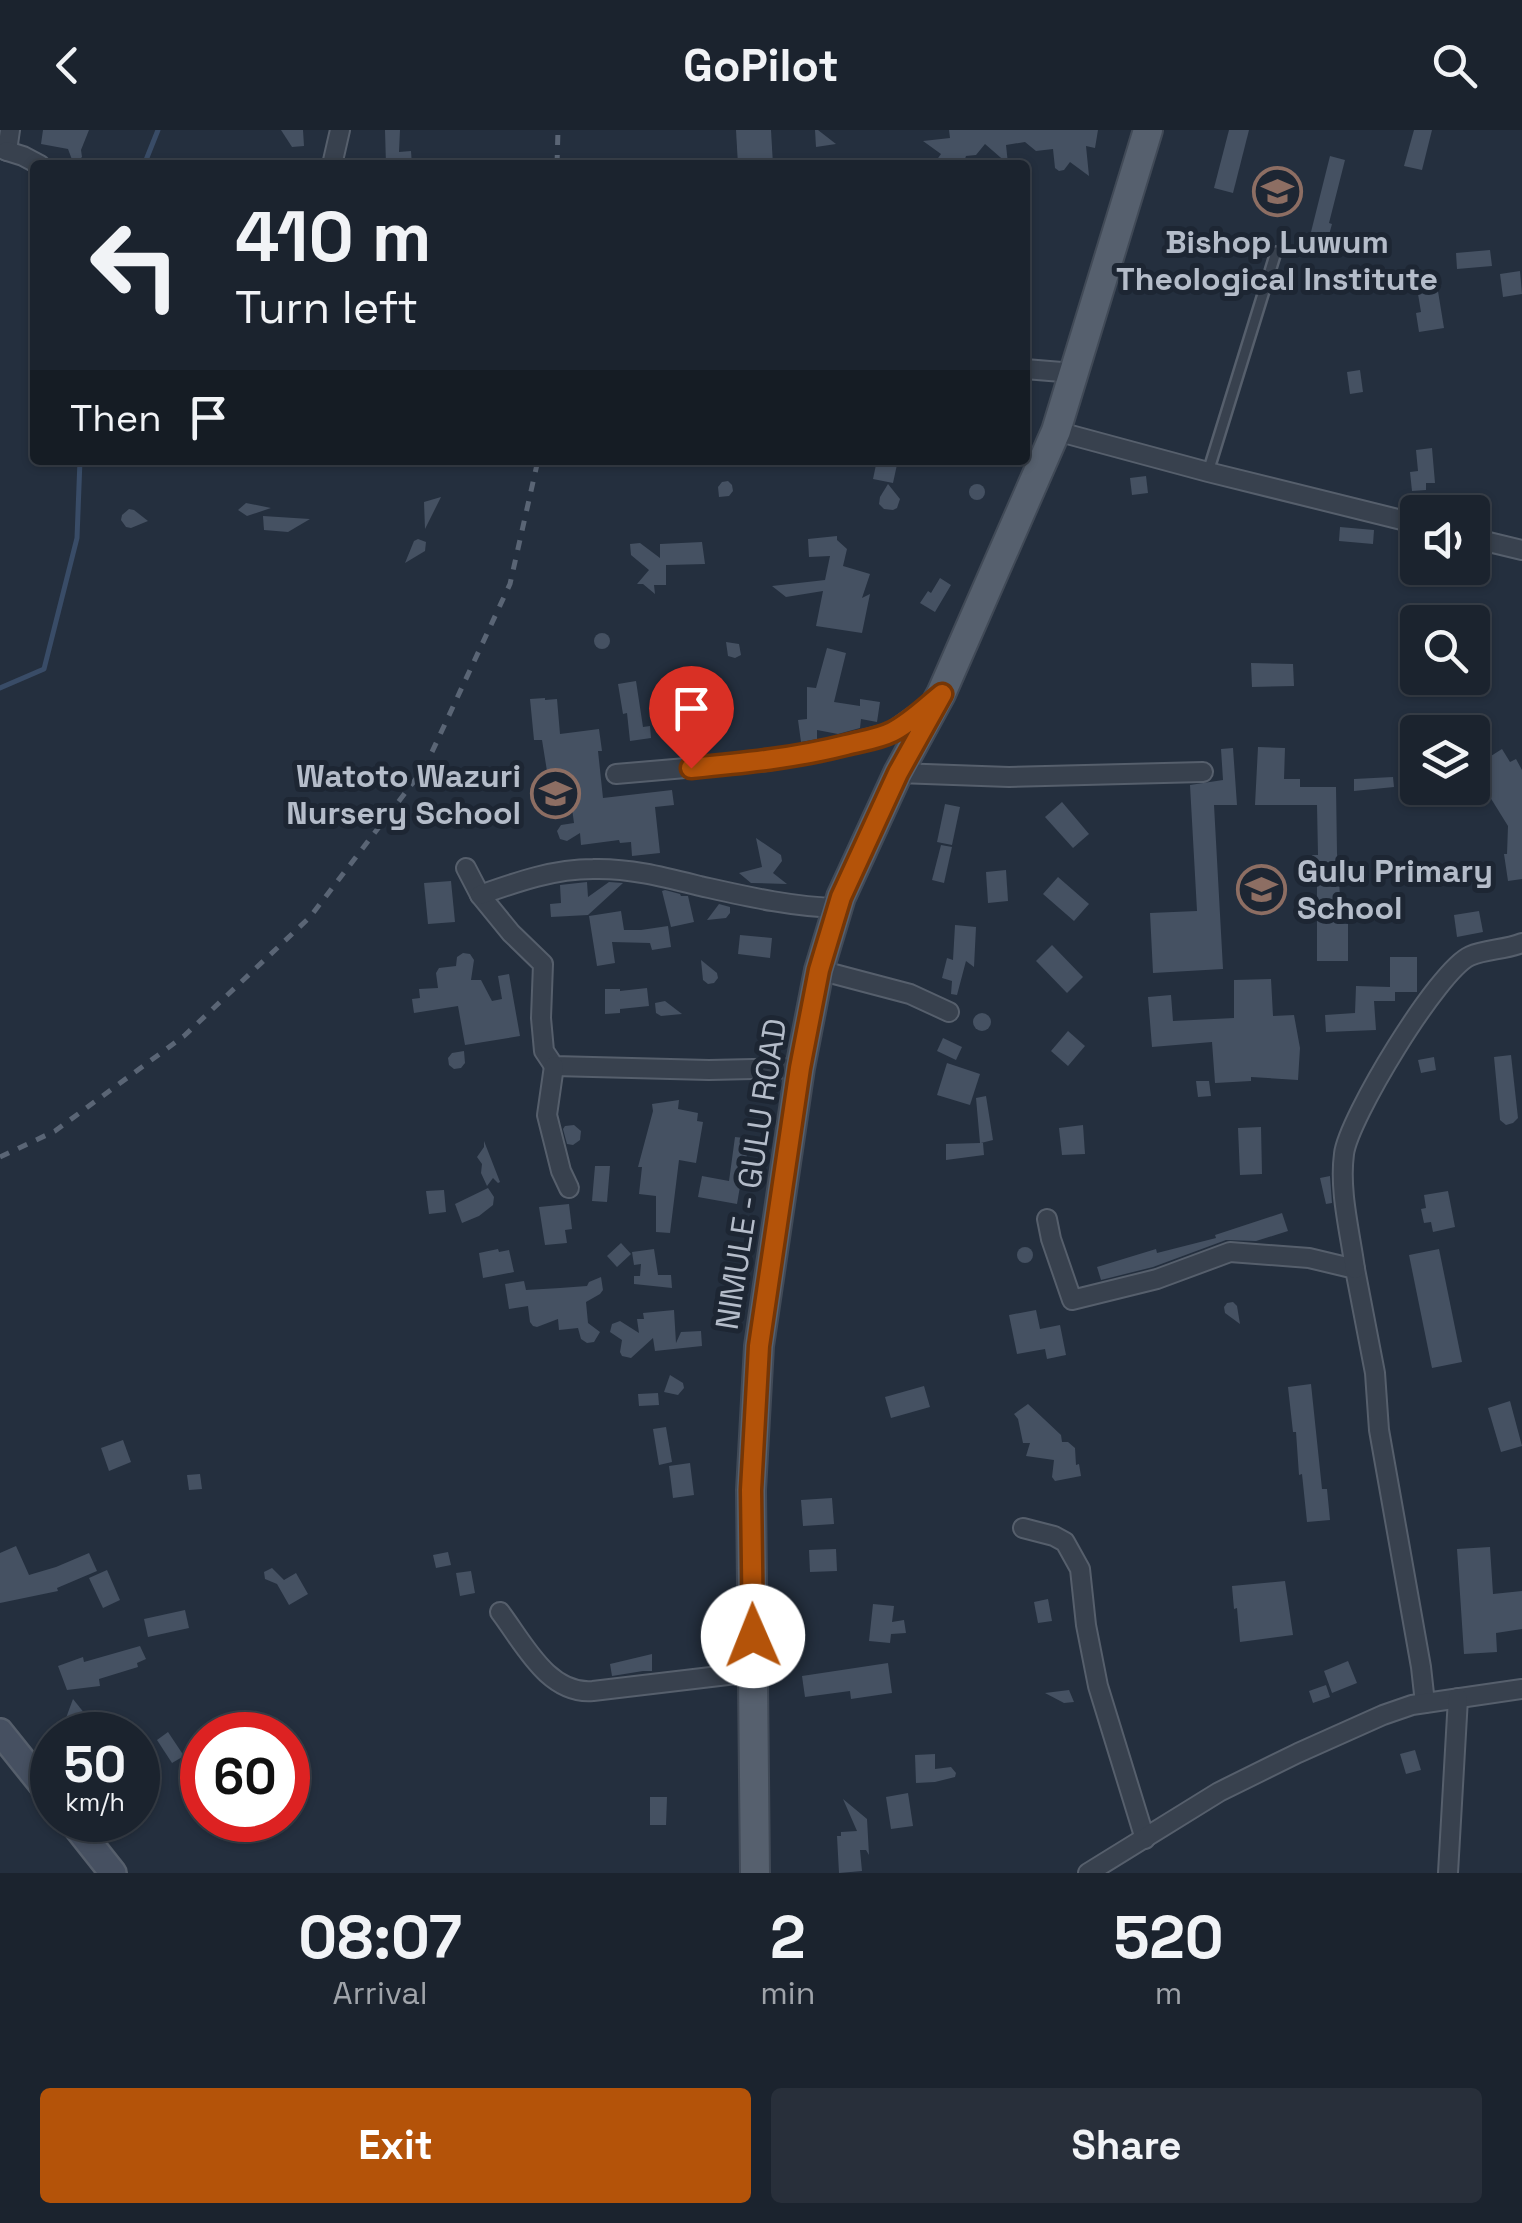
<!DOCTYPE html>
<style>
:root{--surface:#1b232e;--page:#282f3a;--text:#f1f3f6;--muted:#a0a4aa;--line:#39404a;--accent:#b45309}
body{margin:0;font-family:"Space Grotesk",sans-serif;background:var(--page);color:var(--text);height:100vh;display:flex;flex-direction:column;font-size:38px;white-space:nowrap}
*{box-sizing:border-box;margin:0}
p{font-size:32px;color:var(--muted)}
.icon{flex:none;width:55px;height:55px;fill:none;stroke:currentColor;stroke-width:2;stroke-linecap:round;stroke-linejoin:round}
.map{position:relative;height:1743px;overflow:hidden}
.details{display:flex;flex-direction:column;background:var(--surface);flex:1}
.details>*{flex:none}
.guide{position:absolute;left:30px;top:30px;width:1000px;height:305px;border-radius:10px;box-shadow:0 2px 8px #0004,0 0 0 2px var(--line);background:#1b232e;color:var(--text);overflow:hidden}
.buttons{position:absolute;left:1400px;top:365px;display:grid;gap:20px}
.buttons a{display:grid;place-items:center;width:90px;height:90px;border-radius:10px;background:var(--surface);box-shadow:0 2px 8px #0004,0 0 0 2px var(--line);font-size:50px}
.speed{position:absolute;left:30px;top:1582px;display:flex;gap:20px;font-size:50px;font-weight:700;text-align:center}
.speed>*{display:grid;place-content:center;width:130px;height:130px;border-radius:50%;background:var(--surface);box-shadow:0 2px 8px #0004,0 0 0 2px var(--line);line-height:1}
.speed small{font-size:25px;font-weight:400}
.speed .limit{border:15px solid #d22;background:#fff;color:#111}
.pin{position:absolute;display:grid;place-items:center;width:85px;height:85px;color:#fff;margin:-102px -42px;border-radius:50% 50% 50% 0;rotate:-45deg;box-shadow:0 0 10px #0007}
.pin .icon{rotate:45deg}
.me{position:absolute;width:110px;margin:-55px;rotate:359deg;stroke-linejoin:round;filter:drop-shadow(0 0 8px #0008)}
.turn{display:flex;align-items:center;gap:35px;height:210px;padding:0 40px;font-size:45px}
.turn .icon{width:130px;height:130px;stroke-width:2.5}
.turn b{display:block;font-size:70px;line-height:85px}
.then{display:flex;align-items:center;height:95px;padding:0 40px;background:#0003;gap:20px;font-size:38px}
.eta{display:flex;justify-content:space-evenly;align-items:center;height:170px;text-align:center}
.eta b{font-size:60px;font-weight:600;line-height:70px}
.action{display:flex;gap:20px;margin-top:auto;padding:20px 40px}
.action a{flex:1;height:115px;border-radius:10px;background:var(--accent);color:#fff;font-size:40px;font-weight:600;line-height:115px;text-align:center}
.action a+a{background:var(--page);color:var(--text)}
header{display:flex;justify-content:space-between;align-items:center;height:130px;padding:0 40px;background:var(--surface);font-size:45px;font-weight:600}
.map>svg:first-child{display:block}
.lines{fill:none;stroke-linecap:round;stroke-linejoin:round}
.stream{stroke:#394c67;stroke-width:5}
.building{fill:#455162}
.lane-casing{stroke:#565f6c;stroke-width:14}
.street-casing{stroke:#565f6c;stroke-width:22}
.secondary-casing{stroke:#565f6c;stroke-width:30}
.primary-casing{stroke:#414a57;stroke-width:32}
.lane{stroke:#38414e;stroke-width:9}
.street{stroke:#38414e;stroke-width:18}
.secondary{stroke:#465061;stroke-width:25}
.primary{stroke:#56606e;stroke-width:28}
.rail{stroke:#5a6575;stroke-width:5;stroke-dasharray:10 10;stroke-linecap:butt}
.route-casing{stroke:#753606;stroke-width:25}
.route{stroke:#b45309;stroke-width:18}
.labels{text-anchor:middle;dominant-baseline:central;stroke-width:10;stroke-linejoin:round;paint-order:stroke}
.poi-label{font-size:32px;font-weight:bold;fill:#b4bcc9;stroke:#1d2633}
.street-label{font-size:32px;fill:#b4bcc9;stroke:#1d2633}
</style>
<header><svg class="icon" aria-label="back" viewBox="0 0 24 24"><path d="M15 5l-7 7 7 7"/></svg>GoPilot<svg class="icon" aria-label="search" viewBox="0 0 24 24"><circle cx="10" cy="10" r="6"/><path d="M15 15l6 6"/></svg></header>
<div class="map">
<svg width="1522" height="1743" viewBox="0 0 1522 1743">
<rect width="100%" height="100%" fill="#242f3e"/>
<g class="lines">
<g class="stream">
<polyline points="144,35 158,0"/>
<polyline points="0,558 44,539 77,408 80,330"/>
</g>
</g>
<g class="building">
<polygon points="43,0 89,0 81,20 82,27 74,35 68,19 41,14"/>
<polygon points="281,0 303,0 304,16 292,17"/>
<polygon points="385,0 400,0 399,22 411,21 412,35 386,35"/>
<polygon points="736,0 771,0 773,35 738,35"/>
<polygon points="815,0 818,0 836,14 816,17"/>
<polygon points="949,0 1098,0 1095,18 1086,16 1089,46 1070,32 1064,40 1059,41 1055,38 1053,19 1036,21 1025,12 1006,15 1008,34 985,14 976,25 966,26 963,35 933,35 941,24 923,11 950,8"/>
<polygon points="1229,0 1249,0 1233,63 1214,58"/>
<polygon points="1414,0 1432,0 1422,40 1404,36"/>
<polygon points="1330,26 1345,30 1329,93 1332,94 1323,127 1306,122"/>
<polygon points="1490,120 1492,136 1457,139 1456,123"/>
<polygon points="1520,141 1522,164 1503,167 1500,144"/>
<polygon points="1436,149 1444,198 1419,202 1416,183 1421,182 1416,152"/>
<polygon points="1360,240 1363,262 1350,264 1347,242"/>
<polygon points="1432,318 1435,353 1426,353 1426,360 1412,361 1410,342 1418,341 1416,320"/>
<polygon points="877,330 898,330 893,353 873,349"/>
<polygon points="1146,346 1148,363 1132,365 1130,348"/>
<polygon points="728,351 732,355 733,361 729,366 719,367 718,357 722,352"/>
<circle cx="977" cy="362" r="8"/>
<polygon points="888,354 900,369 897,378 893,380 884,379 879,374 880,367"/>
<polygon points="441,367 425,399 424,372"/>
<polygon points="246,373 271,378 247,386 238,380"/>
<polygon points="129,379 134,380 148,391 131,398 126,397 121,390 122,385"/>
<polygon points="263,386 310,389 288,402 264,400"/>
<polygon points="1340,397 1374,400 1373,414 1339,411"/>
<polygon points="837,406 837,410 847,419 843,436 870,444 862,468 870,464 862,503 816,496 823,461 786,467 772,456 825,450 830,426 809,427 808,409"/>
<polygon points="418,409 426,412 425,421 405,433 414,411"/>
<polygon points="702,412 705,434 666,435 666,455 654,455 655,464 643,454 637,454 649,440 631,425 630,414 640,413 660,428 660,414"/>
<polygon points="940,448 951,455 935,482 920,473 928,461 931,463"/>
<circle cx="602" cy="511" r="8"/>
<polygon points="726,512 739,514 741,525 735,528 728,526"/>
<polygon points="827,518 846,523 834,572 860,576 860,569 880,572 877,592 861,589 860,598 838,604 817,600 817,609 801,612 798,590 807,589 807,557 816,558"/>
<polygon points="1251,533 1293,534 1294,556 1252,557"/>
<polygon points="636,551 643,597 650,596 651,608 630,611 627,583 623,584 618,554"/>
<polygon points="545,568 545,570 557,569 560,604 599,599 602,621 598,621 603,668 672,660 674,675 655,677 660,723 632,726 631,712 620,713 619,710 581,715 580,703 567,711 560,709 557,701 561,695 574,693 570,664 551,666 542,610 534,610 530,569"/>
<polygon points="1258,617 1285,618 1284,649 1300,649 1300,657 1336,657 1337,723 1342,794 1348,794 1348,831 1317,831 1317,743 1314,743 1312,725 1318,725 1317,675 1255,675"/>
<polygon points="1233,618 1237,675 1214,675 1223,839 1153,843 1150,783 1197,781 1190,655 1223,650 1221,619"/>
<polygon points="1502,619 1510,632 1516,629 1522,640 1522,749 1508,751 1504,724 1507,724 1508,696 1472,638"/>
<polygon points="1393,647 1394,657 1354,661 1354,649"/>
<polygon points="1062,672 1089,704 1073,718 1045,687"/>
<polygon points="945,674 960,677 952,715 937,712"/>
<polygon points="756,708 781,725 782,731 773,743 787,754 751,753 739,743 762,737"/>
<polygon points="941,715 952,717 944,753 932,750"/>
<polygon points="1006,740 1008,771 988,773 986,742"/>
<polygon points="1058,747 1089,774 1074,791 1043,764"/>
<polygon points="451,751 455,792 428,794 424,753"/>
<polygon points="587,752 588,767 609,752 623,753 588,785 551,787 550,774 561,773 560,755"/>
<polygon points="665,760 680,764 681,766 688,766 694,792 671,797 662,761"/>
<polygon points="719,774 730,777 730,783 726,788 707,790"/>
<polygon points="621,781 624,800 641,800 668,796 671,817 652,820 650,813 612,812 615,833 597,836 589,786"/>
<polygon points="1479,781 1483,802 1457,807 1454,785"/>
<polygon points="955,795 976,797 974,837 966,831 957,865 951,864 952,851 942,848 947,828 953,830"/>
<polygon points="740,805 772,808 770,828 738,824"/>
<polygon points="1052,815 1083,847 1067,863 1036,831"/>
<polygon points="463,823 470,824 474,830 471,850 481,850 492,871 502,869 498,846 509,844 520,906 465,915 458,876 414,883 412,869 420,868 419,859 438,858 436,843 439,838 456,836 457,827"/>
<polygon points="1390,827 1417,827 1417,862 1395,862 1395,871 1374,871 1376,900 1326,902 1325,885 1355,883 1356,856 1390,857"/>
<polygon points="701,830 717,843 718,848 714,853 708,854 703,850"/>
<polygon points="1271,849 1273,886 1294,885 1300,918 1298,950 1251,947 1251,951 1215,953 1212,912 1152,917 1148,867 1171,865 1173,891 1234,888 1234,850"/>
<polygon points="647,858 649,876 620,879 620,883 605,884 605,859 620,859 620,861"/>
<polygon points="665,871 682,884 661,886 656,883 655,873"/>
<circle cx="982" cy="892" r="9"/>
<polygon points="1068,901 1085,916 1068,936 1051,921"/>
<polygon points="943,908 962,917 956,930 937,921"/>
<polygon points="464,921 465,933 461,938 454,939 449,935 448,928 452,923"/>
<polygon points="1511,925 1518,988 1513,993 1506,995 1500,990 1494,927"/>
<polygon points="1434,927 1436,940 1421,943 1418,930"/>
<polygon points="947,933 980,944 970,975 937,965"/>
<polygon points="1196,951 1209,951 1211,966 1198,967"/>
<polygon points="986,966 993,1010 981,1013 983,1013 984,1025 946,1030 946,1014 980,1013 976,968"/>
<polygon points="679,970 678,979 698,983 697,991 703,992 696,1033 679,1030 670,1103 656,1102 656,1066 639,1064 642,1037 638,1037 653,981 652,974"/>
<polygon points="574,995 581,1001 580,1010 573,1015 567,1014 563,999 565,996"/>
<polygon points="1083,995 1085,1024 1062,1025 1059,998"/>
<polygon points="1261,997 1262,1044 1240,1045 1238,998"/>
<polygon points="735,1007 754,1009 752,1023 747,1022 746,1034 744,1033 737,1074 698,1067 702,1046 729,1051"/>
<polygon points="484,1011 500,1052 498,1053 493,1048 487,1056 481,1043 482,1034 477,1027 484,1017"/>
<polygon points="595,1036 610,1036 607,1072 592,1071"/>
<polygon points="1330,1046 1332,1073 1326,1074 1320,1048"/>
<polygon points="488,1058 494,1067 493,1075 479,1086 462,1093 455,1074"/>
<polygon points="444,1060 446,1082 429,1084 426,1061"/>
<polygon points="1448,1061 1455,1097 1433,1102 1431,1092 1424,1093 1421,1079 1426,1078 1424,1065"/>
<polygon points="569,1074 572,1099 565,1100 567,1113 545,1115 539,1077"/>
<polygon points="1282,1083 1288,1101 1256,1111 1226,1110 1153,1137 1101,1150 1097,1137 1156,1119 1157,1123 1216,1108 1215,1105"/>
<polygon points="621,1113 631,1124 617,1137 607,1126"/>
<circle cx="1025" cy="1125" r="8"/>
<polygon points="498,1119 499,1122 509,1120 514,1142 483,1148 479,1123"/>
<polygon points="654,1119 658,1145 671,1145 672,1158 634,1154 634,1146 640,1146 641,1134 634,1135 632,1122"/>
<polygon points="1439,1119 1462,1232 1432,1238 1409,1125"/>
<polygon points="601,1147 603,1160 600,1164 586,1172 588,1193 600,1202 594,1212 587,1213 581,1209 578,1198 559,1200 558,1189 537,1197 533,1196 530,1192 528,1176 509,1179 505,1154 524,1151 526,1160 560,1158 587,1156 589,1152"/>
<polygon points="1233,1172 1237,1176 1240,1194 1225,1183 1224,1177 1227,1173"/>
<polygon points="674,1180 676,1213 681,1202 701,1201 702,1216 655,1221 653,1208 631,1228 622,1226 620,1222 622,1210 610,1202 612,1194 620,1191 639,1203 637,1189 644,1189 643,1183"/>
<polygon points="1036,1180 1040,1199 1060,1195 1066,1225 1047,1229 1045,1219 1017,1224 1009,1185"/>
<polygon points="670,1245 683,1253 684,1258 678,1265 664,1262"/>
<polygon points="1311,1254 1322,1359 1327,1359 1330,1390 1307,1392 1302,1344 1299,1345 1296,1302 1293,1302 1288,1257"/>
<polygon points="924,1256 930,1277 891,1288 885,1267"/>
<polygon points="658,1263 659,1275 639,1276 638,1264"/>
<polygon points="1510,1271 1522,1316 1501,1322 1488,1278"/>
<polygon points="1028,1274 1061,1305 1062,1312 1068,1312 1075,1318 1076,1335 1079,1334 1081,1346 1055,1351 1052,1347 1054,1330 1026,1326 1030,1313 1023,1313 1018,1289 1014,1284"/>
<polygon points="666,1297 672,1332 659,1335 653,1299"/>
<polygon points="123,1310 131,1332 109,1341 101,1318"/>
<polygon points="690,1333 694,1365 673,1368 669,1336"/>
<polygon points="200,1344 202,1359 189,1360 187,1345"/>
<polygon points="832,1368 834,1394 803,1396 801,1370"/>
<polygon points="16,1416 29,1445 56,1437 89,1423 97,1441 57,1458 58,1461 0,1473 0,1423"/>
<polygon points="1490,1417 1493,1464 1522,1461 1522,1499 1496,1503 1497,1522 1464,1524 1457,1419"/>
<polygon points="836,1419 837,1441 810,1442 809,1420"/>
<polygon points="448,1422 451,1435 436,1438 433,1425"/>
<polygon points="272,1438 284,1450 296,1443 308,1464 289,1475 277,1454 265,1449 264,1442"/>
<polygon points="107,1440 120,1470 103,1478 89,1448"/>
<polygon points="471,1441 475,1463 460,1466 456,1443"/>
<polygon points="1285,1451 1293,1505 1240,1512 1237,1478 1234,1479 1232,1456"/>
<polygon points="1048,1469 1052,1491 1038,1493 1034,1472"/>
<polygon points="873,1474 894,1476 892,1492 904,1490 906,1503 891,1504 890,1513 869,1511"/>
<polygon points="185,1480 189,1498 148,1507 144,1489"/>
<polygon points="140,1516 146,1529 137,1533 138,1537 99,1549 100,1556 67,1560 58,1536 83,1527 84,1532"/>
<polygon points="652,1524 652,1541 643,1541 612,1546 610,1534"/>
<polygon points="1348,1531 1357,1553 1332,1563 1324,1541"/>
<polygon points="888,1533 892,1563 851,1569 850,1561 805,1567 802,1546"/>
<polygon points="1326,1555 1330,1567 1313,1573 1309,1561"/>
<polygon points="1069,1560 1074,1572 1064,1573 1045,1563"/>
<polygon points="73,1569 85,1584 82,1594 72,1595 66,1588"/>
<polygon points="168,1602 184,1626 172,1633 157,1610"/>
<polygon points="1415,1620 1421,1640 1406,1644 1400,1624"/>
<polygon points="935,1624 935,1639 951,1637 956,1643 955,1647 935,1652 916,1653 915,1625"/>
<polygon points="908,1663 913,1696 891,1699 886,1667"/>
<polygon points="650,1667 667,1667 666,1695 650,1695"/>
<polygon points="843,1669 867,1689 869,1725 866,1720 860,1720 862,1741 839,1743 837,1706 841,1706 841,1702 857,1701"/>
</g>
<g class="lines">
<defs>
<polyline id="lane" points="1208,342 1276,122"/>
<g id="street">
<polyline points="0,18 7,21 10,0"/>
<polyline points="7,21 23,26 40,35"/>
<polyline points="332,35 340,0"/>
<polyline points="1025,239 1074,243"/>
<polyline points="1056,301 1208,342 1418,394"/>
<polyline points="1472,408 1522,420"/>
<polyline points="898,643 1009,647 1203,642"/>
<polyline points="616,644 767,631 821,621 890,603 928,576"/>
<polyline points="466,738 480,765 511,803 543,834 541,888 544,921 554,936 709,940 800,938"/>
<path d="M480,765C517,752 553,739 593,739C630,738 664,747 700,756C745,766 791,777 838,778"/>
<polyline points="819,840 910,864 949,882"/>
<polyline points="554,936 547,985 561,1041 569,1058"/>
<polyline points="1047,1089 1051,1109 1072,1170 1157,1149 1230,1122 1309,1128 1355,1139 1375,1243 1379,1300 1421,1537 1425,1573"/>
<path d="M1355,1139C1350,1102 1339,1061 1344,1024C1348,989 1438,840 1470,826C1486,819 1505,820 1522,813"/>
<polyline points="1023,1398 1054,1406 1065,1412 1080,1439 1086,1495 1098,1556 1145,1709"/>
<path d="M500,1482C523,1512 548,1565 593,1561L753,1542"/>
<polyline points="1088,1743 1219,1662 1298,1623 1383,1585 1412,1575 1522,1559"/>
<polyline points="1448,1743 1458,1568"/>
</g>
<g id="secondary">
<polyline points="0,1602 52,1667"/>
<polyline points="71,1690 113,1743"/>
</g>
<polyline id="primary" points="755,1743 751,1360 759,1216 800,938 819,840 841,767 898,643 941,564 1056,301 1148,0"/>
</defs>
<use href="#lane" class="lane-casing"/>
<use href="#street" class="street-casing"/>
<use href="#secondary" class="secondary-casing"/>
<use href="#primary" class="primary-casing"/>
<use href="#lane" class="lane"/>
<use href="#street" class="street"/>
<use href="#secondary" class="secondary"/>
<use href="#primary" class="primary"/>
<g class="rail">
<polyline points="557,35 558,0"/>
<polyline points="0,1027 55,1001 184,906 310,787 425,637 510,454 538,330"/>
</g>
</g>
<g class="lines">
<defs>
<path id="route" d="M691,638C744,633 795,628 846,615C861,611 878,609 892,602C910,593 926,577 942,564L898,643L841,767L819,840L800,938L759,1216L751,1360L753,1506"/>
</defs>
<use href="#route" class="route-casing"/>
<use href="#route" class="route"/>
</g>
<defs>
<symbol id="school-ring" viewBox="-11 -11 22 22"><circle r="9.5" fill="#1d2633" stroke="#8d6e63" stroke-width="1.5"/><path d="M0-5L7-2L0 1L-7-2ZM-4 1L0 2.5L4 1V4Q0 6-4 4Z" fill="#8d6e63"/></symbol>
</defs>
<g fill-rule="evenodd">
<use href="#school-ring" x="1250" y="34" width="55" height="55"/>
<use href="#school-ring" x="528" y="636" width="55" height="55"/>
<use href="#school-ring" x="1234" y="732" width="55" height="55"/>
</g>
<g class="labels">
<g class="poi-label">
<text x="1277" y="112">Bishop Luwum<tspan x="1277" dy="37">Theological Institute</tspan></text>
<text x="521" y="646" text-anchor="end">Watoto Wazuri<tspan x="521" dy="37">Nursery School</tspan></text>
<text x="1297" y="741" text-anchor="start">Gulu Primary<tspan x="1297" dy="37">School</tspan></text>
</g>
<g class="street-label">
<text transform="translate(751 1044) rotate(-81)">NIMULE - GULU ROAD</text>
</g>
</g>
</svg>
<div class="buttons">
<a><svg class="icon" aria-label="sound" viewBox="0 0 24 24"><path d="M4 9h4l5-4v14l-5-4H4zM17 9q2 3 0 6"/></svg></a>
<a><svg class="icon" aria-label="search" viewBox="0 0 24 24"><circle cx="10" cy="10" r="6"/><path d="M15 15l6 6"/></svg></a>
<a><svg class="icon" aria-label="layers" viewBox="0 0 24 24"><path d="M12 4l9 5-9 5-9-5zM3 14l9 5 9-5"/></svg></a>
</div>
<div class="speed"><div>50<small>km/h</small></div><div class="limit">60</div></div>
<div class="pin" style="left:691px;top:638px;background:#d93025"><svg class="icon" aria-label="arrive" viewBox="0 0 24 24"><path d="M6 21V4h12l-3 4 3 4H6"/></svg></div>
<svg class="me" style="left:753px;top:1506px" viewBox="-20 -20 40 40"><circle r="19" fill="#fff"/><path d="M0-13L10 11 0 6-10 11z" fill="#b45309"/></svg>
<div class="guide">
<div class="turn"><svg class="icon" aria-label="left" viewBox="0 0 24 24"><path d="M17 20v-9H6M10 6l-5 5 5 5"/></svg><div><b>410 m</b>Turn left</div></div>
<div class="then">Then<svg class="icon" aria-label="arrive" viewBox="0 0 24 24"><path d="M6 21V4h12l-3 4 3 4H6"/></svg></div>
</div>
</div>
<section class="details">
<div class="eta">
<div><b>08:07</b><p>Arrival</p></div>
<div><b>2</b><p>min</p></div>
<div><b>520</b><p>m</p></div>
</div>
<div class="action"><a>Exit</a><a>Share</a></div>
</section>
